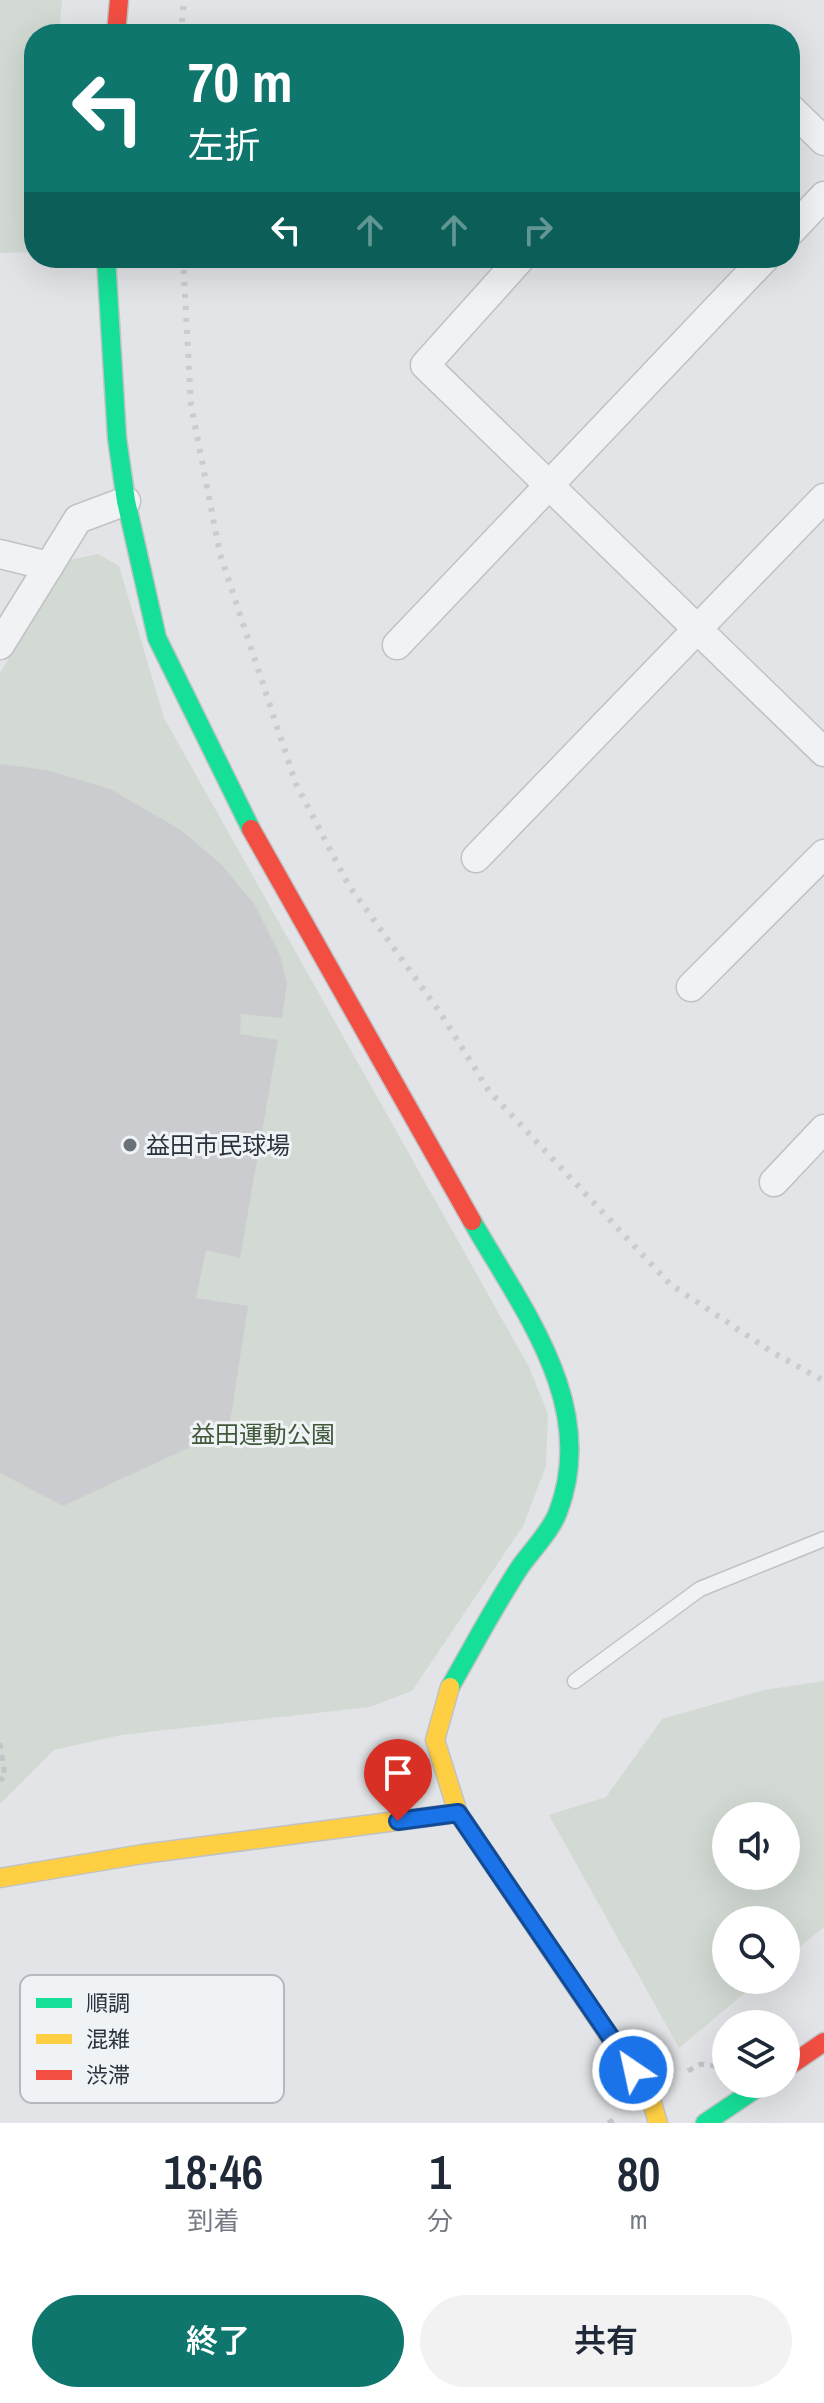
<!DOCTYPE html>
<html lang="ja">
<meta charset="utf-8">
<style>
:root{--surface:#fff;--page:#f2f2f3;--text:#1f2937;--muted:#747a83;--accent:#0f766e}
body{margin:0;font-family:"Archivo Narrow","Noto Sans JP",sans-serif;background:var(--page);color:var(--text);height:100vh;display:flex;flex-direction:column;font-size:30px;white-space:nowrap}
*{box-sizing:border-box;margin:0}
p{font-size:26px;color:var(--muted)}
.icon{flex:none;width:44px;height:44px;fill:none;stroke:currentColor;stroke-width:2;stroke-linecap:round;stroke-linejoin:round}
.map{position:relative;height:2123px;overflow:hidden}
.panel{display:flex;flex-direction:column;background:var(--surface);flex:1}
.panel>*{flex:none}
.top-card{position:absolute;left:24px;top:24px;width:776px;height:244px;border-radius:32px;box-shadow:0 8px 32px #0002;background:#0f766e;color:#fff;overflow:hidden}
.tools{position:absolute;left:712px;top:1802px;display:grid;gap:16px}
.tools a{display:grid;place-items:center;width:88px;height:88px;border-radius:50%;background:var(--surface);box-shadow:0 8px 32px #0002;font-size:40px}
.pin{position:absolute;display:grid;place-items:center;width:68px;height:68px;color:#fff;margin:-82px -34px;border-radius:50% 50% 50% 0;rotate:-45deg;box-shadow:0 0 8px #0007}
.pin .icon{rotate:45deg}
.me{position:absolute;width:88px;margin:-44px;rotate:326deg;stroke-linejoin:round;filter:drop-shadow(0 0 6px #0008)}
.turn{display:flex;align-items:center;gap:28px;height:168px;padding:0 32px;font-size:36px}
.turn .icon{width:104px;height:104px;stroke-width:2.5}
.turn b{display:block;font-size:56px;line-height:68px}
.lanes{display:flex;align-items:center;height:76px;padding:0 32px;background:#0003;justify-content:center;gap:40px;direction:ltr}
.lanes .off{opacity:.35}
.eta{display:flex;justify-content:space-evenly;align-items:center;height:136px;text-align:center}
.eta b{font-size:48px;font-weight:600;line-height:56px}
.cta{display:flex;gap:16px;margin-top:auto;padding:16px 32px}
.cta a{flex:1;height:92px;border-radius:48px;background:var(--accent);color:#fff;font-size:32px;font-weight:600;line-height:92px;text-align:center}
.cta a+a{background:var(--page);color:var(--text)}
.map>svg:first-child{display:block}
.green{fill:#d3dad3;fill-rule:evenodd}
.building{fill:#cbcccf}
.lines{fill:none;stroke-linecap:round;stroke-linejoin:round}
.lane-casing{stroke:#c1c2c5;stroke-width:17}
.street-casing{stroke:#c1c2c5;stroke-width:31}
.fast-casing{stroke:#c1c2c5;stroke-width:21}
.slow-casing{stroke:#c1c2c5;stroke-width:21}
.jam-casing{stroke:#c1c2c5;stroke-width:21}
.path{stroke:#c2c5c7;stroke-width:5;stroke-dasharray:6 6;stroke-linecap:butt}
.lane{stroke:#f1f2f4;stroke-width:14}
.street{stroke:#f1f2f4;stroke-width:28}
.fast{stroke:#16e098;stroke-width:18}
.slow{stroke:#ffcf43;stroke-width:18}
.jam{stroke:#f24e42;stroke-width:18}
.rail{stroke:#cbccce;stroke-width:6;stroke-dasharray:4 8;stroke-linecap:butt}
.route-casing{stroke:#114b97;stroke-width:20}
.route{stroke:#1a73e8;stroke-width:14}
.poi-dot{fill:#6b7179;stroke:#f0f3f6;stroke-width:3}
.labels{text-anchor:middle;dominant-baseline:central;stroke-width:6;stroke-linejoin:round;paint-order:stroke}
.poi-label{font-size:24px;fill:#2b333e;stroke:#f0f3f6;text-anchor:start}
.park-label{font-size:24px;fill:#41583a;stroke:#f0f3f6}
.key{fill:#f0f3f6;stroke:#b5b9bf;stroke-width:2}
.key-label{font-size:22px;fill:#2b333e}
</style>
<div class="map">
<svg width="824" height="2123" viewBox="0 0 824 2123">
<rect width="100%" height="100%" fill="#e2e4e7"/>
<g class="green">
<polygon points="0,0 62,0 59,34 34,34 34,252 0,253"/>
<polygon points="98,554 119,566 164,718 529,1367 548,1414 546,1466 523,1526 412,1691 370,1707 121,1735 54,1750 0,1804 0,673 69,560"/>
<path d="M824,1681V1927L786,1958V1920H726V1980H760L679,2048L549,1815L606,1797L662,1719L764,1690ZM786,1816V1876H726V1816Z"/>
</g>
<polygon class="building" points="0,764 47,770 110,789 181,830 221,864 255,905 280,955 287,983 282,1018 241,1014 240,1034 278,1040 240,1258 206,1250 196,1298 248,1306 229,1429 63,1506 0,1473"/>
<g class="lines">
<defs>
<polyline id="lane" points="575,1681 700,1589 824,1539"/>
<g id="street">
<polyline points="790,108 824,141"/>
<polyline points="790,232 824,196"/>
<polyline points="521,258 425,365 824,752"/>
<polyline points="0,554 49,566"/>
<polyline points="0,645 78,519 126,501"/>
<polyline points="397,645 765,258"/>
<polyline points="476,858 824,498"/>
<polyline points="691,987 824,854"/>
<polyline points="774,1182 824,1129"/>
</g>
<g id="fast">
<polyline points="106,258 117,438 126,501 157,638 251,829"/>
<path d="M450,1687C473,1647 495,1605 520,1567C532,1550 551,1531 558,1512C599,1405 522,1309 472,1221"/>
<polyline points="705,2123 763,2084"/>
</g>
<g id="slow">
<polyline points="450,1687 435,1740 458,1813 650,2096 658,2123"/>
<polyline points="0,1878 143,1854 458,1813"/>
</g>
<g id="jam">
<polyline points="116,34 119,0"/>
<polyline points="251,829 472,1221"/>
<polyline points="786,2068 824,2042"/>
</g>
</defs>
<use href="#lane" class="lane-casing"/>
<use href="#street" class="street-casing"/>
<use href="#fast" class="fast-casing"/>
<use href="#slow" class="slow-casing"/>
<use href="#jam" class="jam-casing"/>
<g class="path">
<polyline points="0,1743 5,1777 0,1780"/>
<polyline points="688,2071 701,2064 721,2067"/>
<polyline points="608,2123 617,2118"/>
</g>
<use href="#lane" class="lane"/>
<use href="#street" class="street"/>
<use href="#fast" class="fast"/>
<use href="#slow" class="slow"/>
<use href="#jam" class="jam"/>
<g class="rail">
<polyline points="181,34 184,0"/>
<polyline points="183,258 191,405 220,554 296,784 348,884 441,1014 489,1091 670,1284 772,1352 824,1381"/>
</g>
</g>
<g class="lines">
<defs>
<polyline id="route" points="398,1821 458,1813 633,2070"/>
</defs>
<use href="#route" class="route-casing"/>
<use href="#route" class="route"/>
</g>
<circle class="poi-dot" cx="130" cy="1145" r="8"/>
<g class="labels">
<g class="poi-label">
<text x="146" y="1145">益田市民球場</text>
</g>
<g class="park-label">
<text x="263" y="1434">益田運動公園</text>
</g>
</g>
<rect x="20" y="1975" width="264" height="128" rx="12" class="key"/>
<rect x="36" y="1998" width="36" height="10" fill="#16e098"/>
<rect x="36" y="2034" width="36" height="10" fill="#ffcf43"/>
<rect x="36" y="2070" width="36" height="10" fill="#f24e42"/>
<g class="key-label">
<text x="86" y="2011">順調</text>
<text x="86" y="2047">混雑</text>
<text x="86" y="2083">渋滞</text>
</g>
</svg>
<div class="tools">
<a><svg class="icon" aria-label="sound" viewBox="0 0 24 24"><path d="M4 9h4l5-4v14l-5-4H4zM17 9q2 3 0 6"/></svg></a>
<a><svg class="icon" aria-label="search" viewBox="0 0 24 24"><circle cx="10" cy="10" r="6"/><path d="M15 15l6 6"/></svg></a>
<a><svg class="icon" aria-label="layers" viewBox="0 0 24 24"><path d="M12 4l9 5-9 5-9-5zM3 14l9 5 9-5"/></svg></a>
</div>
<div class="pin" style="left:398px;top:1821px;background:#d93025"><svg class="icon" aria-label="arrive" viewBox="0 0 24 24"><path d="M6 21V4h12l-3 4 3 4H6"/></svg></div>
<svg class="me" style="left:633px;top:2070px" viewBox="-20 -20 40 40"><circle r="17" fill="#1a73e8" stroke="#fff" stroke-width="3"/><path d="M0-11L8 9 0 5-8 9z" fill="#fff"/></svg>
<div class="top-card">
<div class="turn"><svg class="icon" aria-label="left" viewBox="0 0 24 24"><path d="M17 20v-9H6M10 6l-5 5 5 5"/></svg><div><b>70 m</b>左折</div></div>
<div class="lanes"><svg class="icon" aria-label="left" viewBox="0 0 24 24"><path d="M17 20v-9H6M10 6l-5 5 5 5"/></svg><svg class="icon off" aria-label="ahead" viewBox="0 0 24 24"><path d="M12 20V5M6 11l6-6 6 6"/></svg><svg class="icon off" aria-label="ahead" viewBox="0 0 24 24"><path d="M12 20V5M6 11l6-6 6 6"/></svg><svg class="icon off" aria-label="right" viewBox="0 0 24 24"><path d="M7 20v-9h11M14 6l5 5-5 5"/></svg></div>
</div>
</div>
<section class="panel">
<div class="eta">
<div><b>18:46</b><p>到着</p></div>
<div><b>1</b><p>分</p></div>
<div><b>80</b><p>m</p></div>
</div>
<div class="cta"><a>終了</a><a>共有</a></div>
</section>
